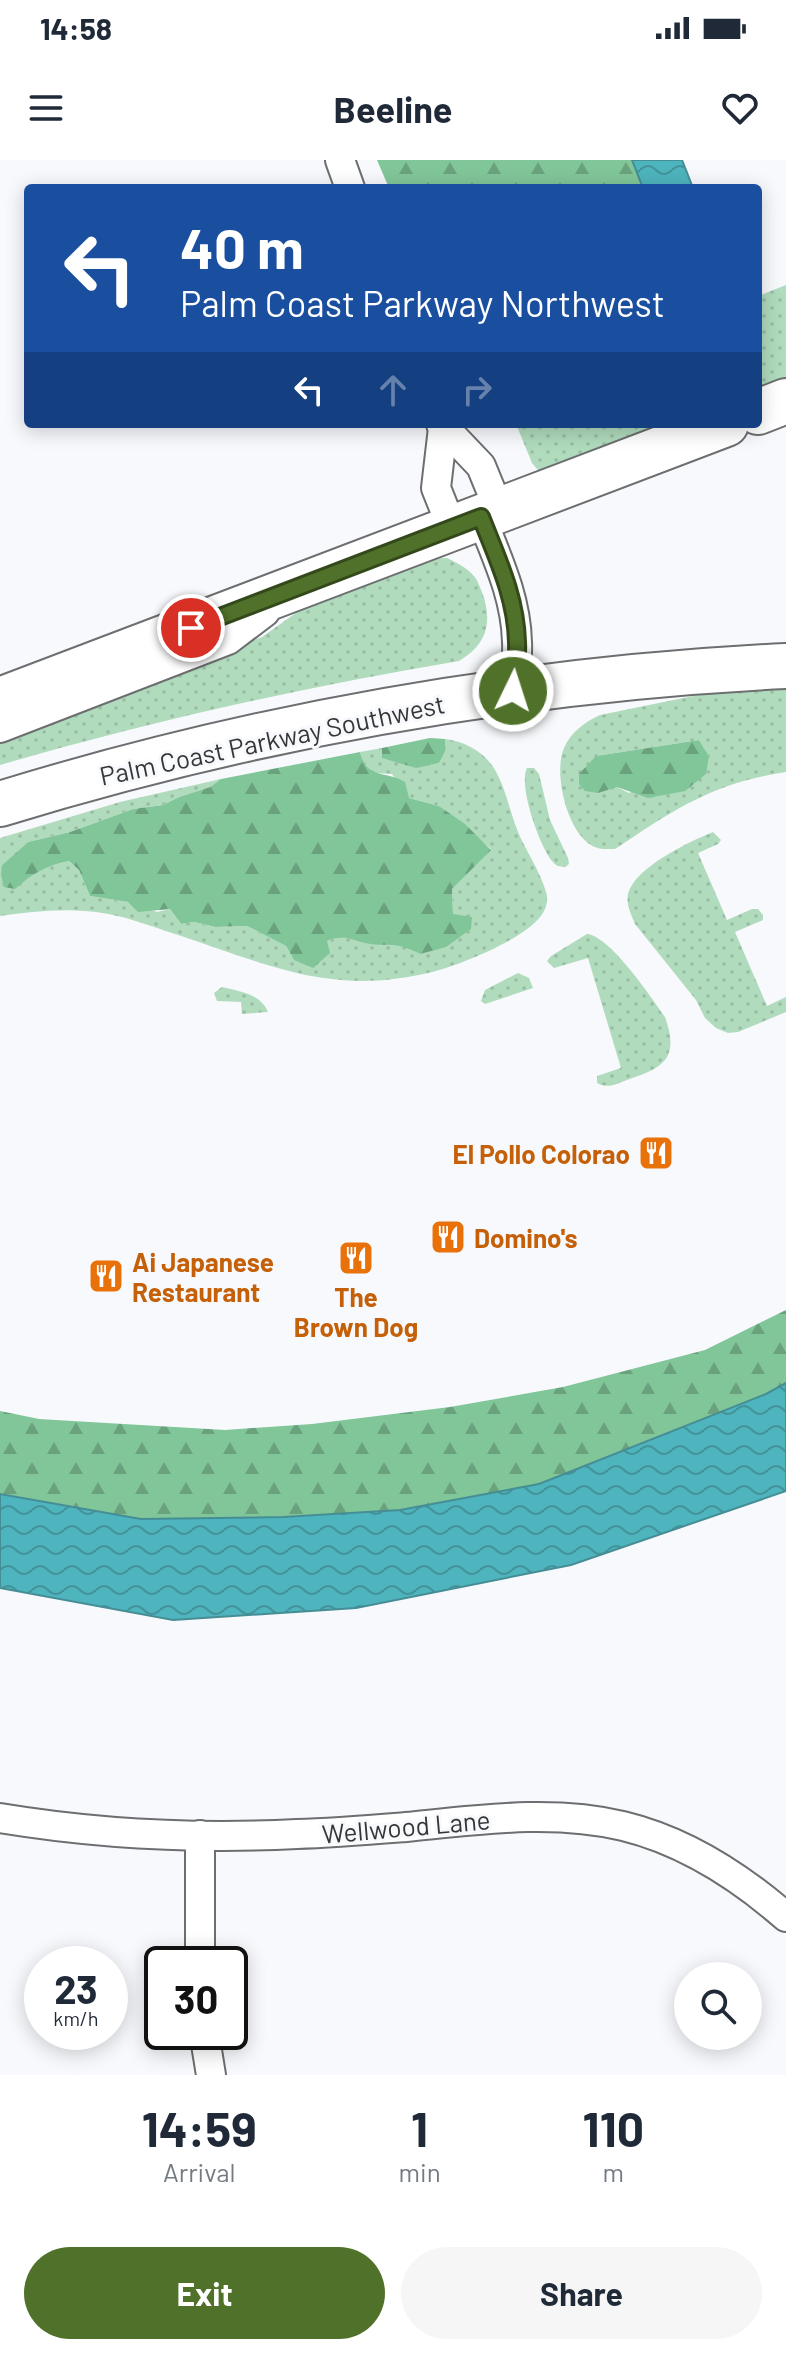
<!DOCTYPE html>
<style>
:root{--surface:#fff;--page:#f6f6f7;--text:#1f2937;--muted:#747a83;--accent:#507129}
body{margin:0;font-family:Barlow,sans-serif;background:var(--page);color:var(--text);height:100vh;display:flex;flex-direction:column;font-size:30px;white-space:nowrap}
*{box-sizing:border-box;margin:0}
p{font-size:26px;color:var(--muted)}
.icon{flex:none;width:44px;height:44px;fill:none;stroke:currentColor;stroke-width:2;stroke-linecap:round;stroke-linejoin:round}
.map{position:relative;height:1915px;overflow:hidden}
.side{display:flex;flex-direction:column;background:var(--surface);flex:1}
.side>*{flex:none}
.banner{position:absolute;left:24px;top:24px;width:738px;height:244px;border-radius:8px;box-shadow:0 4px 20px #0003;background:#1a4fa0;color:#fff;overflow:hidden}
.tools{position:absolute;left:674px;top:1802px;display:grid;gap:16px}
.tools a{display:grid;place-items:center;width:88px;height:88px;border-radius:50%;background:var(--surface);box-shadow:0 4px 20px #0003;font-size:40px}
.speed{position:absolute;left:24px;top:1786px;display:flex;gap:16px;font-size:40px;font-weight:700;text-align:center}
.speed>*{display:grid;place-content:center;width:104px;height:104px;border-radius:50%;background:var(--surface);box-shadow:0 4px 20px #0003;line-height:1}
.speed small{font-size:20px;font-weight:400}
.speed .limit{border:4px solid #111;border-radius:12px;background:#fff;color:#111}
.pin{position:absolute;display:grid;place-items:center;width:68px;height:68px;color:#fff;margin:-34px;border:4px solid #fff;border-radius:50%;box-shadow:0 2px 8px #0007}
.me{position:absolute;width:88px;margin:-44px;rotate:4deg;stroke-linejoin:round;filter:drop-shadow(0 0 6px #0008)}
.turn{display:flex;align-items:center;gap:28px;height:168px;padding:0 24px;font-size:36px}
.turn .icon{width:104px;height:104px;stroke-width:2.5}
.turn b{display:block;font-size:56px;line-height:68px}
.lanes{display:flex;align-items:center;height:76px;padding:0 24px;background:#0003;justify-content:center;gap:40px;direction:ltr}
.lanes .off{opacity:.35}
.eta{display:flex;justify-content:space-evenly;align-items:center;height:136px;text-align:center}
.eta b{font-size:48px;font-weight:700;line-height:56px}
.action{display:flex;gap:16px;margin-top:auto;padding:16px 24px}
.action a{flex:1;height:92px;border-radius:48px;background:var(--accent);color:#fff;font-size:32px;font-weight:700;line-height:92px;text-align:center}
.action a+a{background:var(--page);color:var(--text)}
.status{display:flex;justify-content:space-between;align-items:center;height:56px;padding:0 40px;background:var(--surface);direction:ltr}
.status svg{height:22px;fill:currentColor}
header{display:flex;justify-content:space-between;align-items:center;height:104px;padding:0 24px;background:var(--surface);font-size:36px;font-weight:700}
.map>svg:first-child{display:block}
.grass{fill:url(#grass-dots);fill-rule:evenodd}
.forest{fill:url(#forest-firs)}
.water{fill:url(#water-waves);stroke:#468e95;stroke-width:2}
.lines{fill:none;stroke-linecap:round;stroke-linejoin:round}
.minor-casing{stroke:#6c6e70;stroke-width:32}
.primary-casing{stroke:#6c6e70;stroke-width:48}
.minor{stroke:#fff;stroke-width:28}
.primary{stroke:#fff;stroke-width:44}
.route-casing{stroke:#34491b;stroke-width:20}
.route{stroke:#507129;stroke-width:14}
.labels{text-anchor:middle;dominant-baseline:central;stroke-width:6;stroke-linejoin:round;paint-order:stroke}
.street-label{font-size:26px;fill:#353637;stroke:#f7f9fc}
.food-label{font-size:26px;font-weight:bold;fill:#c56008;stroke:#f7f9fc;text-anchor:start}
</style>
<div class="status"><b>14:58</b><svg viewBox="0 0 49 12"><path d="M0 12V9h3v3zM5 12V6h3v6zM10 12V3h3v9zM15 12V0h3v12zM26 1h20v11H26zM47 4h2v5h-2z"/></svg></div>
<header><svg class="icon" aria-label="menu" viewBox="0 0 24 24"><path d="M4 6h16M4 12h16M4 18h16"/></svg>Beeline<svg class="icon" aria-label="heart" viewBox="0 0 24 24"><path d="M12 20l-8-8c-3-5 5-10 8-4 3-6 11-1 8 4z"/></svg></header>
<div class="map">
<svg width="786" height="1915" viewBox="0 0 786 1915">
<defs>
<pattern id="grass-dots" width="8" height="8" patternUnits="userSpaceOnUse" patternTransform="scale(2)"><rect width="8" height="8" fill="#b0dbbd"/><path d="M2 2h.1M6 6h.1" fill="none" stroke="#98bda3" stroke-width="1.8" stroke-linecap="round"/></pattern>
<pattern id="forest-firs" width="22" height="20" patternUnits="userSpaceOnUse" patternTransform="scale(2)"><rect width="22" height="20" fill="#81c699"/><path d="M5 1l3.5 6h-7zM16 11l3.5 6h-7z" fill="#6aa27e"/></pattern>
<pattern id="water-waves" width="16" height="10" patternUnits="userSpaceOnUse" patternTransform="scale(2)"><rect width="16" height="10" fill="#4eb4bd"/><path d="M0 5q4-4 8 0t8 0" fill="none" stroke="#42939a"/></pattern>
</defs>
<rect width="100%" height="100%" fill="#f7f9fc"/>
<g class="grass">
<polygon points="786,125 786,222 758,233 758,136"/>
<polygon points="516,264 676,264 542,315 532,303"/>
<path d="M447,398C457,403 466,407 473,415C478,420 479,426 482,432C493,462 487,485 459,501C304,527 152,561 0,605V578L262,477L317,438L421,399Z"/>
<path d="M762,522H786V612C713,623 675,649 615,689C606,689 599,690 591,685C567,671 553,613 564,588C571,572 585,562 600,555ZM699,580L709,596L629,633L617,627L596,596Z"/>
<path d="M445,579C462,581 481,590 491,604C505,623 509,650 518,672C526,691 540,711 546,732C548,737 547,744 545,749C535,775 463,804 436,811C330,838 271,805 172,773C148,765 122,755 96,752C64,748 32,751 0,756V678L120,642L221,619L210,627L179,637L163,645L133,649L70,672L28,682L2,705L15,728C32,714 47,705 69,701L79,710L90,736L128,742L157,752L170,749L181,764L194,762L215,767L247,766L286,786L294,800L327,781L344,775L371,784L399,783L420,794L453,755L452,729L491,689L439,646L409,638L392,614L374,613L363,605L360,592L382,588L383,598L417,607L439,603L445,592Z"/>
<path d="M527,608H534L539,614L550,660L568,698L569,704L565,707C559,706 557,707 553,702C540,687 518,626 527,608Z"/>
<path d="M713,672L721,680L718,684L698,693L727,760L752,749H758L763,755V760L735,772L767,846L786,837V852L738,872L728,873L716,868L705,858L696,840L635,764C631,754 626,745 628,734C635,707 689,682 713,672Z"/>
<path d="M587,774C610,776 651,837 665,857C680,899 663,908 627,920C616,924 608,929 597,923V916L621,908L588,798L554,808L547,801L551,796Z"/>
<polygon points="518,813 529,818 533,828 485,844 481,841 485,830"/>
<path d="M222,827C239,831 261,834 268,852L242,854L241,842L217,841L214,833Z"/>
</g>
<g class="forest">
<polygon points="377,0 632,0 643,28 389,28"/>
<polygon points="430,578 445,579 445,592 439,603 416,608 382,598 382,588"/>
<polygon points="699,580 709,596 706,614 685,631 648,638 617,627 598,633 585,631 579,624 579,614 596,596"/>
<path d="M360,592C367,620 385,610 405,622L409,638L439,646L465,664L491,690L452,729L453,754L472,757L471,769L446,787L420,794C394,781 396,787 370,784C350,781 348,773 327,781L330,793L313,808L294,800L286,786L247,766L215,767L194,762L181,764L170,749L138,752L128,742L90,736L79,710L69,701C47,705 32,714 15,729L4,727L1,715L2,705L28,682L70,672L133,649L163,645L179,637L210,627L221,619Z"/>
<polygon points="786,1150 786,1223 766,1234 539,1324 400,1350 283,1357 141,1359 0,1334 0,1251 39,1259 225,1270 312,1264 450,1247 563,1227 705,1190"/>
</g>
<g class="water">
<polygon points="632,0 682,0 693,28 643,28"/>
<polygon points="786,1223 786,1331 571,1405 356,1448 173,1460 0,1428 0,1334 141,1359 283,1357 400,1350 539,1324 766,1234"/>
</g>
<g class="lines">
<defs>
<g id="minor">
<polyline points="340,0 350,28"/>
<polyline points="441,264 481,306 499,350"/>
<polyline points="443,268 436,328 452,368"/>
<path d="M481,357C497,398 516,437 517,482C518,498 515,515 513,531"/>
<polyline points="0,568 228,480 265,452"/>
<path d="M0,1658C97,1674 198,1679 297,1674C333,1673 369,1670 406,1667C478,1660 552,1649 623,1666C685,1681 739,1716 786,1757"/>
<polyline points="200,1675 200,1804"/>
<polyline points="204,1872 211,1915"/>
</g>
<g id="primary">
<polyline points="758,252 786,241"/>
<polyline points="0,540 726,264"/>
<path d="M0,644C254,566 520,519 786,506"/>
</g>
</defs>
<use href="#minor" class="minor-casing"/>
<use href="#primary" class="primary-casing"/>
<use href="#minor" class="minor"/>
<use href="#primary" class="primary"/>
</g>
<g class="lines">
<defs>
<path id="route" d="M191,468L481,357C497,398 516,437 517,482C518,498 515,515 513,531"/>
</defs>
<use href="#route" class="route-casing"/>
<use href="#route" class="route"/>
</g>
<defs>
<symbol id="restaurant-square" viewBox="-11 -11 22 22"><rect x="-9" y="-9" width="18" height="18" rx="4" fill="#e8710a" stroke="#f7f9fc"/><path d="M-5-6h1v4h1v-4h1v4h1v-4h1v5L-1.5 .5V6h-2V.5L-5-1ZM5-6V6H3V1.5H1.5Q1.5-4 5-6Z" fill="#fff"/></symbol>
</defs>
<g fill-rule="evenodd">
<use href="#restaurant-square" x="636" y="973" width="40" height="40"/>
<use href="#restaurant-square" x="428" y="1057" width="40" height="40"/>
<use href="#restaurant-square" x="336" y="1078" width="40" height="40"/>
<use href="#restaurant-square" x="86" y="1096" width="40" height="40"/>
</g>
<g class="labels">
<g class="street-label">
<text transform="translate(272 579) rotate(-12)">Palm Coast Parkway Southwest</text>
<text transform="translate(406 1666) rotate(-5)">Wellwood Lane</text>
</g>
<g class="food-label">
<text x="630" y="993" text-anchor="end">El Pollo Colorao</text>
<text x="474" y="1077">Domino's</text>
<text x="132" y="1101">Ai Japanese<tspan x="132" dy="30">Restaurant</tspan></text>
<text x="356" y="1136" text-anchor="middle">The<tspan x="356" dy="30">Brown Dog</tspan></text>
</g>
</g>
</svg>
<div class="tools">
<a><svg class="icon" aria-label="search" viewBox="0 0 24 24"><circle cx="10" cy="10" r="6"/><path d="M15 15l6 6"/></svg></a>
</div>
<div class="speed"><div>23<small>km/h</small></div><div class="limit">30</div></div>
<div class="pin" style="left:191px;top:468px;background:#d93025"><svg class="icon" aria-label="arrive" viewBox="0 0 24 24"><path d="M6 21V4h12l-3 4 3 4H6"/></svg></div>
<svg class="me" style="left:513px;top:531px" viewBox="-20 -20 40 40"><circle r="17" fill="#507129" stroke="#fff" stroke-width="3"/><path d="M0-11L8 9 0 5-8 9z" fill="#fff"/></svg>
<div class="banner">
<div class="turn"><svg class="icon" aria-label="left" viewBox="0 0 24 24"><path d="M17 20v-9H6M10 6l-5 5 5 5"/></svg><div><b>40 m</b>Palm Coast Parkway Northwest</div></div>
<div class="lanes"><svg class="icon" aria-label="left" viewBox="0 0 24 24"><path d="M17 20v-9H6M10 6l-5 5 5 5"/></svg><svg class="icon off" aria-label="ahead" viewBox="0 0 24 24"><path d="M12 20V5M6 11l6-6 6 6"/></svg><svg class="icon off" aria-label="right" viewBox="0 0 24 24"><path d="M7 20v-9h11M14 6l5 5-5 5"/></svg></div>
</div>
</div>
<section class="side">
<div class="eta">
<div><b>14:59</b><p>Arrival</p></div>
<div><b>1</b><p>min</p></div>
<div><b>110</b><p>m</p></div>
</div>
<div class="action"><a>Exit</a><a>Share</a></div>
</section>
